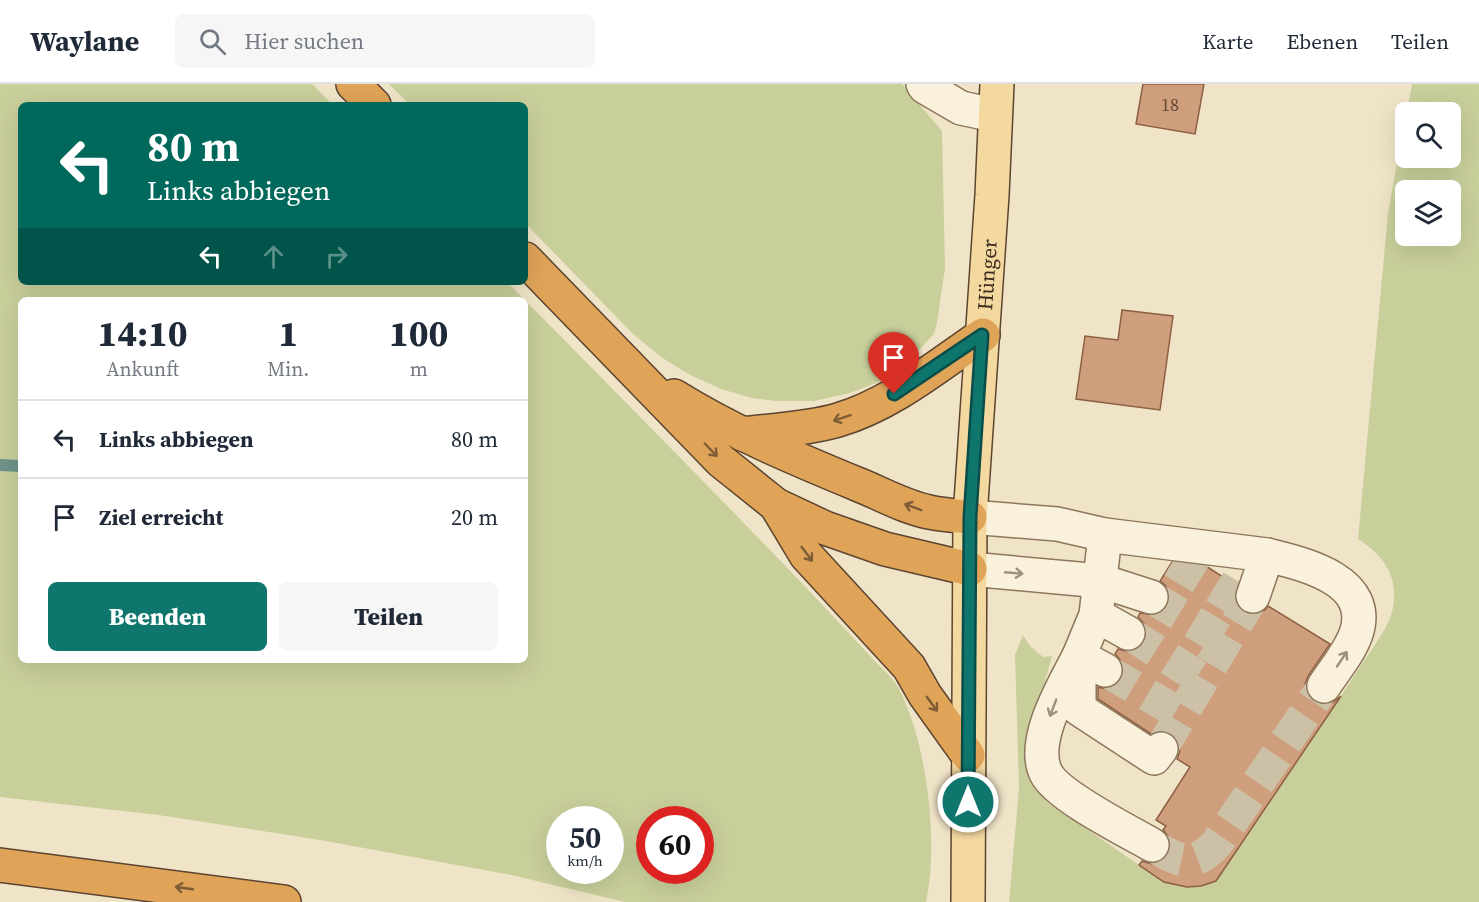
<!DOCTYPE html>
<html lang="de">
<meta charset="utf-8">
<style>
:root{--surface:#fff;--page:#f6f6f7;--text:#1f2937;--muted:#747a83;--line:#e0e1e3;--accent:#0f766e}
body{margin:0;font-family:"Source Serif 4",serif;background:var(--page);color:var(--text);height:100vh;display:flex;flex-direction:column;font-size:22px;white-space:nowrap}
*{box-sizing:border-box;margin:0}
p{font-size:20px;color:var(--muted)}
.icon{flex:none;width:33px;height:33px;fill:none;stroke:currentColor;stroke-width:2;stroke-linecap:round;stroke-linejoin:round}
.map{position:relative;flex:1;overflow:hidden}
.side{position:absolute;left:18px;top:213px;width:510px;height:366px;display:flex;flex-direction:column;background:var(--surface);border-radius:9px;box-shadow:0 6px 24px #0002}
.side>*{flex:none}
.banner{position:absolute;left:18px;top:18px;width:510px;height:183px;border-radius:9px;box-shadow:0 6px 24px #0002;background:#00695c;color:#fff;overflow:hidden}
.fabs{position:absolute;left:1395px;top:18px;display:grid;gap:12px}
.fabs a{display:grid;place-items:center;width:66px;height:66px;border-radius:9px;background:var(--surface);box-shadow:0 6px 24px #0002;font-size:30px}
.speed{position:absolute;left:546px;top:722px;display:flex;gap:12px;font-size:30px;font-weight:700;text-align:center}
.speed>*{display:grid;place-content:center;width:78px;height:78px;border-radius:50%;background:var(--surface);box-shadow:0 6px 24px #0002;line-height:1}
.speed small{font-size:15px;font-weight:400}
.speed .limit{border:9px solid #d22;background:#fff;color:#111}
.pin{position:absolute;display:grid;place-items:center;width:51px;height:51px;color:#fff;margin:-62px -26px;border-radius:50% 50% 50% 0;rotate:-45deg;box-shadow:0 0 6px #0007}
.pin .icon{rotate:45deg}
.me{position:absolute;width:66px;margin:-33px;rotate:0deg;stroke-linejoin:round;filter:drop-shadow(0 0 4px #0008)}
.turn{display:flex;align-items:center;gap:21px;height:126px;padding:0 30px;font-size:27px}
.turn .icon{width:78px;height:78px;stroke-width:2.5}
.turn b{display:block;font-size:42px;line-height:51px}
.lanes{display:flex;align-items:center;height:57px;padding:0 30px;background:#0003;justify-content:center;gap:30px;direction:ltr}
.lanes .off{opacity:.35}
.eta{display:flex;justify-content:space-evenly;align-items:center;height:102px;text-align:center}
.eta b{font-size:36px;font-weight:800;line-height:42px}
.primary-button{display:flex;gap:12px;margin-top:auto;padding:12px 30px}
.primary-button a{flex:1;height:69px;border-radius:9px;background:var(--accent);color:#fff;font-size:24px;font-weight:800;line-height:69px;text-align:center}
.primary-button a+a{background:var(--page);color:var(--text)}
ul{padding:0;list-style:none}
li{display:flex;align-items:center;gap:18px;height:78px;padding:0 30px;border-top:2px solid var(--line)}
li div{flex:1}
li b{display:block;font-size:22px}
li em{font-style:normal}
header{display:flex;align-items:center;gap:36px;box-sizing:border-box;height:84px;padding:0 30px;background:var(--surface);border-bottom:2px solid var(--line)}
header strong{font-size:28px}
nav{display:flex;gap:33px;margin-inline-start:auto;font-size:21px}
.search{width:420px;height:54px;background:var(--page);display:flex;align-items:center;gap:15px;box-sizing:border-box;padding:0 21px;border-radius:9px;color:var(--muted);font-size:22px}
.map>svg:first-child{display:block}
.green{fill:#c9cf9b;fill-rule:evenodd}
.lines{fill:none;stroke-linecap:round;stroke-linejoin:round}
.stream{stroke:#6f938a;stroke-width:12}
.building{fill:#cf9f7d;stroke:#8d5f41;stroke-width:1.5}
.minor-tunnel{stroke:#ccc0a6;stroke-width:33;stroke-dasharray:33 16;stroke-linecap:butt}
.minor-casing{stroke:#8d765c;stroke-width:36}
.major-casing{stroke:#5b4430;stroke-width:36}
.highway-casing{stroke:#5b4430;stroke-width:36}
.minor{stroke:#faf1dc;stroke-width:33}
.major{stroke:#f3d9a0;stroke-width:33}
.highway{stroke:#e0a458;stroke-width:33}
.oneway{stroke:#7e5d36}
.oneway2{stroke:#9c907e}
.route-casing{stroke:#0a4d48;stroke-width:15}
.route{stroke:#0f766e;stroke-width:10}
.labels{text-anchor:middle;dominant-baseline:central;stroke-width:6;stroke-linejoin:round;paint-order:stroke}
.number-label{font-size:18px;fill:#624a37}
.street-label{font-size:21px;fill:#3d2e20;stroke:#f7eed8}
</style>
<header>
<strong>Waylane</strong>
<div class="search"><svg class="icon" aria-label="search" viewBox="0 0 24 24"><circle cx="10" cy="10" r="6"/><path d="M15 15l6 6"/></svg>Hier suchen</div>
<nav><a>Karte</a><a>Ebenen</a><a>Teilen</a></nav>
</header>
<div class="map">
<svg width="1479" height="818" viewBox="0 0 1479 818">
<rect width="100%" height="100%" fill="#f0e4c8"/>
<g class="green">
<path d="M0,0H312L333,21H21V198H507C603,295 699,392 794,491C820,518 846,546 872,574C880,583 893,593 899,605C927,658 939,759 926,818H625L511,791L320,756L158,731L0,713ZM21,216H525V576H21ZM560,735H610V786H560ZM650,735H700V786H650Z"/>
<polygon points="389,0 902,0 942,47 945,184 937,239 934,250 909,277 874,300 850,309 814,317 776,317 752,314 721,305 690,291 661,273 633,250 525,139 525,21 410,21"/>
<path d="M1412,0H1479V818H1009L1019,705L1015,571L1023,551L1030,562L1043,573L1052,572L1035,635L1031,694L1047,718L1164,798C1182,802 1198,805 1216,797C1261,730 1308,663 1352,595C1363,577 1387,547 1392,528C1400,495 1385,472 1358,455L1388,129L1405,35L1406,74H1450V28H1407ZM1406,106H1450V152H1406Z"/>
</g>
<g class="lines">
<polyline class="stream" points="0,381 21,382"/>
</g>
<g class="building">
<polygon points="1143,0 1204,0 1195,50 1136,40"/>
<polygon points="1122,226 1173,232 1160,326 1076,315 1085,252 1118,256"/>
<polygon points="1172,478 1206,482 1237,502 1235,516 1239,525 1246,529 1257,530 1265,526 1268,522 1330,560 1308,592 1305,600 1307,610 1313,617 1322,621 1332,619 1341,612 1216,797 1201,802 1187,803 1164,798 1139,781 1142,777 1152,780 1161,777 1169,770 1171,760 1168,752 1163,746 1166,742 1156,736 1190,683 1177,675 1180,667 1178,657 1172,650 1164,647 1151,650 1098,615 1098,603 1106,605 1114,602 1122,594 1124,585 1121,577 1115,570 1118,565 1129,568 1138,565 1145,558 1147,548 1144,540 1138,533 1140,529 1156,531 1163,527 1169,519 1169,508 1165,501 1160,497"/>
</g>
<g class="lines">
<g class="minor-tunnel">
<polyline points="1173,477 1247,522"/>
<polyline points="1151,513 1226,558"/>
<polyline points="1128,549 1203,596"/>
<polyline points="1105,586 1182,631"/>
<polyline points="1161,665 1253,512"/>
<path d="M1152,761C1179,778 1194,785 1217,759L1324,602"/>
</g>
<defs>
<g id="minor">
<polyline points="923,0 925,3 961,24 994,31"/>
<polyline points="970,433 1057,440 1105,451"/>
<path d="M1267,471C1304,480 1374,496 1356,550C1349,569 1335,585 1324,602"/>
<polyline points="970,485 1101,497 1151,513"/>
<polyline points="1096,531 1128,549"/>
<path d="M1105,586L1079,572C1064,601 1030,657 1046,689C1057,712 1128,747 1152,761"/>
<polyline points="1161,665 1154,674 1079,625 1079,572 1096,531 1105,451 1267,471 1253,512"/>
</g>
<g id="major">
<path id="s1" d="M968,818L970,433L992,111L997,0"/>
</g>
<g id="highway">
<polyline points="353,0 374,21"/>
<polyline points="525,175 721,377 776,421 825,444 885,465 970,485"/>
<path d="M674,312C732,348 794,374 857,400C880,409 904,423 929,428C942,431 957,432 970,433"/>
<path d="M742,350C773,346 808,345 838,336C892,320 937,282 983,251"/>
<polyline points="776,421 806,471 909,583 925,611 968,671"/>
<polyline points="0,781 284,818"/>
</g>
</defs>
<use href="#minor" class="minor-casing"/>
<use href="#major" class="major-casing"/>
<use href="#highway" class="highway-casing"/>
<use href="#minor" class="minor"/>
<use href="#major" class="major"/>
<use href="#highway" class="highway"/>
</g>
<defs><path id="oneway-shaft" d="M-6 0H5M1.5-3L5.5 0L1.5 3" fill="none" stroke-width="1.6" stroke-linecap="round" stroke-linejoin="round" transform="scale(1.5)"/></defs>
<g class="oneway">
<use href="#oneway-shaft" transform="translate(842 334) rotate(162)"/>
<use href="#oneway-shaft" transform="translate(711 366) rotate(46)"/>
<use href="#oneway-shaft" transform="translate(913 423) rotate(-160)"/>
<use href="#oneway-shaft" transform="translate(807 470) rotate(53)"/>
<use href="#oneway-shaft" transform="translate(932 620) rotate(54)"/>
<use href="#oneway-shaft" transform="translate(184 804) rotate(-172)"/>
</g>
<g class="oneway2">
<use href="#oneway-shaft" transform="translate(1014 489) rotate(5)"/>
<use href="#oneway-shaft" transform="translate(1342 575) rotate(-56)"/>
<use href="#oneway-shaft" transform="translate(1053 624) rotate(111)"/>
</g>
<g class="lines">
<defs>
<polyline id="route" points="894,310 982,251 970,433 968,718"/>
</defs>
<use href="#route" class="route-casing"/>
<use href="#route" class="route"/>
</g>
<g class="labels">
<g class="number-label">
<text x="1170" y="20">18</text>
</g>
<g class="street-label">
<text stroke="none"><textPath href="#s1" startOffset="628">Hünger</textPath></text>
</g>
</g>
</svg>
<div class="fabs">
<a><svg class="icon" aria-label="search" viewBox="0 0 24 24"><circle cx="10" cy="10" r="6"/><path d="M15 15l6 6"/></svg></a>
<a><svg class="icon" aria-label="layers" viewBox="0 0 24 24"><path d="M12 4l9 5-9 5-9-5zM3 14l9 5 9-5"/></svg></a>
</div>
<div class="speed"><div>50<small>km/h</small></div><div class="limit">60</div></div>
<div class="pin" style="left:894px;top:310px;background:#d93025"><svg class="icon" aria-label="arrive" viewBox="0 0 24 24"><path d="M6 21V4h12l-3 4 3 4H6"/></svg></div>
<svg class="me" style="left:968px;top:718px" viewBox="-20 -20 40 40"><circle r="17" fill="#0f766e" stroke="#fff" stroke-width="3"/><path d="M0-11L8 9 0 5-8 9z" fill="#fff"/></svg>
<div class="banner">
<div class="turn"><svg class="icon" aria-label="left" viewBox="0 0 24 24"><path d="M17 20v-9H6M10 6l-5 5 5 5"/></svg><div><b>80 m</b>Links abbiegen</div></div>
<div class="lanes"><svg class="icon" aria-label="left" viewBox="0 0 24 24"><path d="M17 20v-9H6M10 6l-5 5 5 5"/></svg><svg class="icon off" aria-label="ahead" viewBox="0 0 24 24"><path d="M12 20V5M6 11l6-6 6 6"/></svg><svg class="icon off" aria-label="right" viewBox="0 0 24 24"><path d="M7 20v-9h11M14 6l5 5-5 5"/></svg></div>
</div>
<section class="side">
<div class="eta">
<div><b>14:10</b><p>Ankunft</p></div>
<div><b>1</b><p>Min.</p></div>
<div><b>100</b><p>m</p></div>
</div>
<ul>
<li><svg class="icon" aria-label="left" viewBox="0 0 24 24"><path d="M17 20v-9H6M10 6l-5 5 5 5"/></svg><div><b>Links abbiegen</b></div><em>80 m</em></li>
<li><svg class="icon" aria-label="arrive" viewBox="0 0 24 24"><path d="M6 21V4h12l-3 4 3 4H6"/></svg><div><b>Ziel erreicht</b></div><em>20 m</em></li>
</ul>
<div class="primary-button"><a>Beenden</a><a>Teilen</a></div>
</section>
</div>
